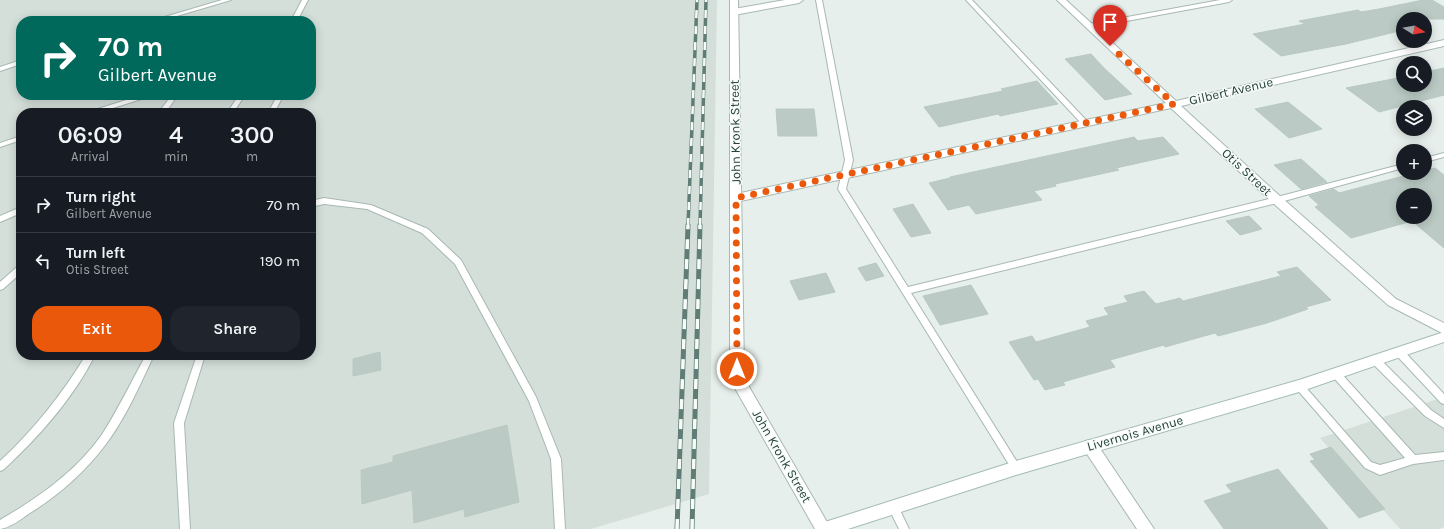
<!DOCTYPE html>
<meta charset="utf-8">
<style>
:root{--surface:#171b24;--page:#20242c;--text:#f1f3f6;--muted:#9ea1a6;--line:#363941;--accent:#ea580c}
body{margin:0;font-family:Karla,sans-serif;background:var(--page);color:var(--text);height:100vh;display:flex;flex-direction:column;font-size:15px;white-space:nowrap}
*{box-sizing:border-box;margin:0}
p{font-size:13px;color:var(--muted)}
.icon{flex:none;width:22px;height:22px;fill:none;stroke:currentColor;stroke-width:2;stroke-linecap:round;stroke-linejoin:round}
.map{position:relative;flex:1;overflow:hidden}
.side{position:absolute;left:16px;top:108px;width:300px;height:252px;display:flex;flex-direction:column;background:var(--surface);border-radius:16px;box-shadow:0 2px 10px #0003}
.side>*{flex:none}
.top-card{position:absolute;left:16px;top:16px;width:300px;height:84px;border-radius:16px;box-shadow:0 2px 10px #0003;background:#00695c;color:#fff;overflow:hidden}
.needle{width:26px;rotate:101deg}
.buttons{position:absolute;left:1396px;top:12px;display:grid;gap:8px}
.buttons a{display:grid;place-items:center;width:36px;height:36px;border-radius:50%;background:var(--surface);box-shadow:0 2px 10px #0003;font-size:20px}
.pin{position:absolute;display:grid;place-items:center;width:34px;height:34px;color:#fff;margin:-41px -17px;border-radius:50% 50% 50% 0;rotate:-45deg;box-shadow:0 0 4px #0007}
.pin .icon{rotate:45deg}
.me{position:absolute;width:44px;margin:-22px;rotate:0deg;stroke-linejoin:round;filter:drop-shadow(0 0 3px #0008)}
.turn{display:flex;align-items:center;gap:14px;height:84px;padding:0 16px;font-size:18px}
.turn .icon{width:52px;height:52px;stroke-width:2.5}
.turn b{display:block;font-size:28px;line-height:34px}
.eta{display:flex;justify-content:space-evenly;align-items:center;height:68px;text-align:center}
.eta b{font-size:24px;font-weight:600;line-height:28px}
.action{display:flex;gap:8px;margin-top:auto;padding:8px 16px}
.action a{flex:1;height:46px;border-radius:16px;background:var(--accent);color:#fff;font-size:16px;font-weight:600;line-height:46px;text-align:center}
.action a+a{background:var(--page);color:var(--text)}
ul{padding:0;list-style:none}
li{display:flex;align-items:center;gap:12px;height:56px;padding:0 16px;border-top:1px solid var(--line)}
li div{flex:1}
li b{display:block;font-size:15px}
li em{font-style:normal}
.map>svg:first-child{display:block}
.built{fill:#d4dfda;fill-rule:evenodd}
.building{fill:#bbcac4;stroke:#b8c9c2;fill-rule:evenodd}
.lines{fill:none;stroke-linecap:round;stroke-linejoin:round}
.service-casing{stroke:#a8b8b2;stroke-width:2}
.minor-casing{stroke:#a8b8b2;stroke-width:2}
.tertiary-casing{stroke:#a8b8b2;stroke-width:2}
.secondary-casing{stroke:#a4bbb3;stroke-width:2}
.service{fill:#fff;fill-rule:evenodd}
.minor{fill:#fff;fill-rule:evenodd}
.tertiary{fill:#fff;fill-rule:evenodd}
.secondary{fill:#fff;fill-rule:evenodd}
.rail-far1-casing{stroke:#5f7d75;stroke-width:3.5}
.rail-casing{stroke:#5f7d75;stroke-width:5}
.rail-far1{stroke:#f7fbf9;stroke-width:2.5;stroke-dasharray:8;stroke-linecap:butt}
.rail{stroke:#f7fbf9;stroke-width:3.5;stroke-dasharray:10;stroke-linecap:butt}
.route{stroke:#ea580c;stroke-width:7;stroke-dasharray:0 12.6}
.labels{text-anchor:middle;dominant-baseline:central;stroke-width:3;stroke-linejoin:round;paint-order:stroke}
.street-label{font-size:13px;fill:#24423a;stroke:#f7fbf9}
</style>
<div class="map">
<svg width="1444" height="529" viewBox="0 0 1444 529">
<rect width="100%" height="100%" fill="#e6efeb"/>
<g class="built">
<path d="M0,0H717L709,494L591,529H0ZM21,21H311V95H21ZM21,113H311V355H21Z"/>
<polygon points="1444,397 1444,527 1439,529 1400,529 1320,438"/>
</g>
<g class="building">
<polygon points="1423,0 1432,0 1444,7 1444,19 1403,19 1403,30 1346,44 1281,56 1253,34 1305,24 1299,21 1358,10 1361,12 1379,9"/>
<polygon points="1091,54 1104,68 1132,94 1105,100 1065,59"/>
<polygon points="1444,68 1444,95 1379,112 1346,88 1403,77 1403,85 1425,85 1425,72"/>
<polygon points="1037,81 1058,104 1000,116 998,114 939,127 924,107 1003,91 1001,89"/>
<polygon points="1288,102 1322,129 1289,138 1255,109"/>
<polygon points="776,109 814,109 817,136 778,136"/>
<polygon points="1134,137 1138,141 1163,137 1179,154 1116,168 1119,170 1055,184 1056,186 1034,191 1042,200 976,214 969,205 948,210 929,183 950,178 950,177"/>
<polygon points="1301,159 1327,182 1301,189 1274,165"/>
<path d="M1435,168L1444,175V248L1412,221L1351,238L1315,207L1319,205L1309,196L1334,189L1339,193L1415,173H1425V170ZM1403,195H1425V217H1403Z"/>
<polygon points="913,204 931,233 911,237 893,209"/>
<polygon points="1249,216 1262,229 1240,235 1226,221"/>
<polygon points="876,263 884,276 866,281 858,268"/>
<polygon points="1297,267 1331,300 1306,307 1308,309 1267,323 1218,336 1215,333 1165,347 1164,345 1110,360 1115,367 1063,382 1065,385 1045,390 1038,379 1034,380 1009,342 1032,336 1036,342 1090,327 1086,321 1109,315 1104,308 1128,302 1124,296 1144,291 1156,304 1180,298 1183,301 1281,276 1277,272"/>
<polygon points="826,273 835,292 799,300 790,281"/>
<polygon points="971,285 988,314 940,325 923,296"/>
<polygon points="380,352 381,370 353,376 353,359"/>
<polygon points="507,425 519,502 465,517 464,509 414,523 412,490 362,504 361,470 393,462 393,456"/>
<polygon points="1331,447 1385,509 1359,518 1310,461 1315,460 1310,454"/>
<polygon points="1278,469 1328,529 1224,529 1204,501 1232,492 1226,485"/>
</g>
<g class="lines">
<defs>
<g id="service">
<polygon points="222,0 231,0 160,21 151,21"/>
<polygon points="302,0 308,0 297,21 291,21"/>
<polygon points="816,0 822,0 853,160 846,189 908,287 1277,197 1403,164 1403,168 1277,203 911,293 1019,465 1021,468 1019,471 1016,472 1013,471 838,189 845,160"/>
<polygon points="966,0 972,0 1086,120 1086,124 1082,124"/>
<polygon points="1220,0 1232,0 1229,2 1089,28 1086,26 1089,24"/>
<polygon points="21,60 21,64 0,71 0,67"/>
<polygon points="142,95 152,95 151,96 97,113 87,113 88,112"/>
<polygon points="172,95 178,95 165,113 158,113"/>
<polygon points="239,95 245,95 233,113 227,113"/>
<polygon points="274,95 280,95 281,100 274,113 268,113 275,100"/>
<polygon points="21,136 21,140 0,147 0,143"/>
<polygon points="1444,153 1444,157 1425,162 1425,158"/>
<polygon points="324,198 371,205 428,229 461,260 536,397 561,459 565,529 555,529 551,459 529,401 455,264 422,233 367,209 324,204 311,207 311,201"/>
<polygon points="21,207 21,213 0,222 0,216"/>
<polygon points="21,265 21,273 3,289 0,290 0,282 18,266"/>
<polygon points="1399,348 1402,349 1444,394 1444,404 1441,403 1396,355 1395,352 1396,349"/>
<path d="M86,355H95C74,397 38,438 3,470L0,471V461C34,430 62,394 86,355Z"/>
<path d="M146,355H154C140,385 126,417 106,444C85,472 59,495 30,513C21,519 10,528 0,529V520C38,498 75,472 101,436C118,410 131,382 146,355Z"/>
<polygon points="197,355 205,355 184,423 190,529 180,529 174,423"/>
<polygon points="1375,356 1378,357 1431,410 1444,419 1444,428 1425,416 1372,363 1371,360 1372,357"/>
<polygon points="1336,370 1339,371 1415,455 1444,452 1444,460 1413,464 1380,475 1365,468 1294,386 1296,383 1299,382 1302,383 1371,462 1380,465 1405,458 1333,377 1332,374 1333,371"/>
<polygon points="893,502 897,504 909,529 899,529 888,507 889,504"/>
</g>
<g id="minor">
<polygon points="785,0 803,0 799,3 734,15 730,12 734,9"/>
<polygon points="1057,0 1066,0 1176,101 1444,40 1444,46 1181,106 1281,197 1396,299 1444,323 1444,334 1388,305 1273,203 1171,108 736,202 732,201 730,198 732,195 736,194 1166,103"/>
<polygon points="1090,440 1095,441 1154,529 1137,529 1085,451 1083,446 1085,441"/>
</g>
<polygon id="tertiary" points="730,0 738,0 744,369 748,385 831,529 815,529 736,390 730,369"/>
<polygon id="secondary" points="1444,332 1444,342 1299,392 1016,475 848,529 817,529 820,524 825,522 1016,461 1299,380"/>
</defs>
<use href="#service" class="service-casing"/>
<use href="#minor" class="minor-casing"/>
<use href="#tertiary" class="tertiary-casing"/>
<use href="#secondary" class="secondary-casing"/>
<use href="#service" class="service"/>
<use href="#minor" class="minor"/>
<use href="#tertiary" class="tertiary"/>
<use href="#secondary" class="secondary"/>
<defs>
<g id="rail-far1">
<polyline points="688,226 697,0"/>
<polyline points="700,226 706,0"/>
</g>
<g id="rail">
<polyline points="677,529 688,225"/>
<polyline points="692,529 700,225"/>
</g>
</defs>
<use href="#rail-far1" class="rail-far1-casing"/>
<use href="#rail" class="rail-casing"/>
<use href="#rail-far1" class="rail-far1"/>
<use href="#rail" class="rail"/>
</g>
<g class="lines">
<polyline class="route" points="737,369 736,198 1174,104 1110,46"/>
</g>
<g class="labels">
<g class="street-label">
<text transform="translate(1231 91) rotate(-13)">Gilbert Avenue</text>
<text transform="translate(735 132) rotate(-91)">John Kronk Street</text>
<text transform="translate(1247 172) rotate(43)">Otis Street</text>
<text transform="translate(1135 433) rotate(-16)">Livernois Avenue</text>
<text transform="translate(782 456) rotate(60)">John Kronk Street</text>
</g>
</g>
</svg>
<div class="buttons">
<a><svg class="needle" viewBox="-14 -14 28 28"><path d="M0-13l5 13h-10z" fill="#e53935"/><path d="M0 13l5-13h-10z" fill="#9ea1a6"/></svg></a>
<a><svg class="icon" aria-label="search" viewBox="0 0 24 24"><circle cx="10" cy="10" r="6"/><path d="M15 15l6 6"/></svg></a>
<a><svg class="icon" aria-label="layers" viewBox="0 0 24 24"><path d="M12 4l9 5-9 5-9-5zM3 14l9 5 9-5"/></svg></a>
<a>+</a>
<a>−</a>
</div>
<div class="pin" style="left:1110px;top:46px;background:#d93025"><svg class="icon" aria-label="arrive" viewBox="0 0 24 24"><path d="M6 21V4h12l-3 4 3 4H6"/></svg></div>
<svg class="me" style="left:737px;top:369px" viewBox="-20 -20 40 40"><circle r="17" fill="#ea580c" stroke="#fff" stroke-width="3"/><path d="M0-11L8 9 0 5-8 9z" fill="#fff"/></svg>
<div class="top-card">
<div class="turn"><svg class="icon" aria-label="right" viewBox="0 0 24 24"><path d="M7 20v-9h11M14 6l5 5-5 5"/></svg><div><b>70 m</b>Gilbert Avenue</div></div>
</div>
<section class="side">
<div class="eta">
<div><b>06:09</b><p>Arrival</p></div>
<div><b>4</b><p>min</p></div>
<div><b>300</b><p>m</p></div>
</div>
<ul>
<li><svg class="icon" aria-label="right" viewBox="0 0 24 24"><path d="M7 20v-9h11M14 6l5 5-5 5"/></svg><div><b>Turn right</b><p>Gilbert Avenue</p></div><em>70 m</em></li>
<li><svg class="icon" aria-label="left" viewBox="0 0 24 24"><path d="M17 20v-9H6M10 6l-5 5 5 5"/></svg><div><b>Turn left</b><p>Otis Street</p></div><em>190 m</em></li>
</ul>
<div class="action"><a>Exit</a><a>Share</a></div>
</section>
</div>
